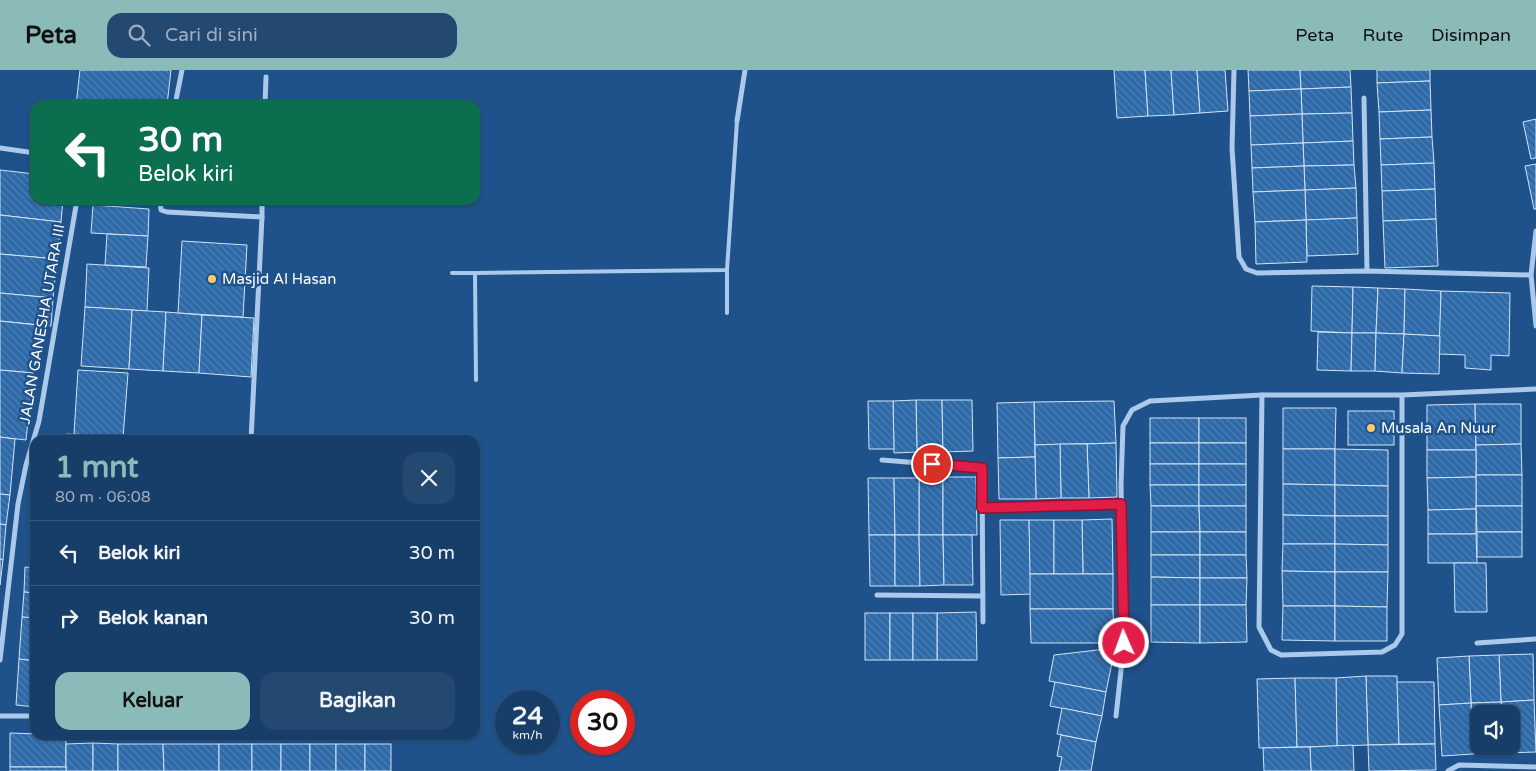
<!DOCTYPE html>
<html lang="id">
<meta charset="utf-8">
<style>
:root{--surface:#173e68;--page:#244971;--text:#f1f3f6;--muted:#9eaec0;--line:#36577c;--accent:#8bbbb9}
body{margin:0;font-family:"Varela Round",sans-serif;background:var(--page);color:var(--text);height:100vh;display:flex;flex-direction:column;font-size:19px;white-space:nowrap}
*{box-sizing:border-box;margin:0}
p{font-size:16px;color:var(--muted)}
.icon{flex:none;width:28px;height:28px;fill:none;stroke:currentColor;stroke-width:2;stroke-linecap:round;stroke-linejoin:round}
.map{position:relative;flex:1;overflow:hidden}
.side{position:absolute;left:30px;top:365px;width:450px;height:305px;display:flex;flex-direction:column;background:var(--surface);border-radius:15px;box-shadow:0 1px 4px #0004,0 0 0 1px var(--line)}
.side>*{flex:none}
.guide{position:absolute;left:30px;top:30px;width:450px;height:105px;border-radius:15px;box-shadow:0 1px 4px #0004,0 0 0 1px var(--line);background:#0b6e4f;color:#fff;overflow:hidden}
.fabs{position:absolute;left:1470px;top:635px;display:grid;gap:10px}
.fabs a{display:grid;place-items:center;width:50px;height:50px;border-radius:10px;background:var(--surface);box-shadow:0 1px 4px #0004,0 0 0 1px var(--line);font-size:25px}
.speed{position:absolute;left:495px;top:620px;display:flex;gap:10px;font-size:25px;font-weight:700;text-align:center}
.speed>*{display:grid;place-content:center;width:65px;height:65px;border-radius:50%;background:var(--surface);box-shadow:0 1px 4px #0004,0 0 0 1px var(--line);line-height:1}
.speed small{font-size:12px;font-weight:400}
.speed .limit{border:8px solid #d22;background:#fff;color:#111}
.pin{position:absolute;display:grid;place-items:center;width:42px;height:42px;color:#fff;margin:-21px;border:2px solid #fff;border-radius:50%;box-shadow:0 1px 5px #0007}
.me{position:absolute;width:55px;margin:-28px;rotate:358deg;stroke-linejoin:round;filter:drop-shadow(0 0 4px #0008)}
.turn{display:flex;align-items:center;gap:18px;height:105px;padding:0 25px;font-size:22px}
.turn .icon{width:65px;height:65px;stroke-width:2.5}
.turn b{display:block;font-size:35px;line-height:42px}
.round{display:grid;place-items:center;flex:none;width:52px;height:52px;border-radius:15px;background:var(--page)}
.head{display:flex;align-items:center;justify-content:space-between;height:85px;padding:0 25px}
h1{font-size:30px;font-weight:800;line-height:38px;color:var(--accent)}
.primary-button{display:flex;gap:10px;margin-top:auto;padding:10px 25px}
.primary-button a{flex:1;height:58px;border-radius:15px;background:var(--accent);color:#111;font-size:20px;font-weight:800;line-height:58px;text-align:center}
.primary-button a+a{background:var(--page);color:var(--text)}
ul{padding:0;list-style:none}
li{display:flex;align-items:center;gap:15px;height:65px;padding:0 25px;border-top:1px solid var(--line)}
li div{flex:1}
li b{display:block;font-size:19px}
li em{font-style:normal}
header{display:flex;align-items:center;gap:30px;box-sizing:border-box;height:70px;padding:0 25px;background:var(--accent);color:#111}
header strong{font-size:24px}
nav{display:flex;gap:28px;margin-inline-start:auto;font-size:18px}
.search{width:350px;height:45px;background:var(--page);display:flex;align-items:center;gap:12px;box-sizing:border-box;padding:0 18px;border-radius:15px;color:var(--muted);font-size:19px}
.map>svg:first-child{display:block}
.building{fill:url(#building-back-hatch);stroke:#d0e4f8}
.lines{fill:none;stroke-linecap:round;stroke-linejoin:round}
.service{stroke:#abcaeb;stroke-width:4}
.minor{stroke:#abcaeb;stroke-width:5}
.route-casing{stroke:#92132f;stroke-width:12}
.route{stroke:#e11d48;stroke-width:9}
.poi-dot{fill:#facb6a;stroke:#1f528a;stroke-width:2}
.labels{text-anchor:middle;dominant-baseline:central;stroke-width:5;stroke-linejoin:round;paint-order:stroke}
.poi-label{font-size:15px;fill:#fff;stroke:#1f528a;text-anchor:start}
.street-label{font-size:15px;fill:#fff;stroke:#1f528a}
</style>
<header>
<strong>Peta</strong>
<div class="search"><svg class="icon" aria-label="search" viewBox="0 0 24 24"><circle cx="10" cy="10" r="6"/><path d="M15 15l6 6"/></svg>Cari di sini</div>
<nav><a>Peta</a><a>Rute</a><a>Disimpan</a></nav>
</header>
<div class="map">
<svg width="1536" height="701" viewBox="0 0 1536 701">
<defs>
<pattern id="building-back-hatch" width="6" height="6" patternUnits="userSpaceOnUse" patternTransform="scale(1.25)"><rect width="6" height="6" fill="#2e69a8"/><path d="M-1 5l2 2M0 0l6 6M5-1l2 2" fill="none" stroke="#4d80b5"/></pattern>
</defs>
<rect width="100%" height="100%" fill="#1f528a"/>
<g class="building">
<polygon points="80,0 171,0 167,35 76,35"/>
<polygon points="1114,0 1145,0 1148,46 1117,48"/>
<polygon points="1145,0 1171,0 1174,45 1148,46"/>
<polygon points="1171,0 1197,0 1200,43 1174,45"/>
<polygon points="1197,0 1225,0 1228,41 1200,43"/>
<polygon points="1248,0 1300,0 1301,19 1249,21"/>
<polygon points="1300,0 1350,0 1351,17 1301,19"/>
<polygon points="1377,0 1430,0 1430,11 1377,13"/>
<polygon points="1430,11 1431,40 1379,42 1377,13"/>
<polygon points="1351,17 1352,43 1302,44 1301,19"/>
<polygon points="1301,19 1302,44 1250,46 1249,21"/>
<polygon points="1431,40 1432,67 1380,69 1379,42"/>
<polygon points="1352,43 1353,71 1303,73 1302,44"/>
<polygon points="1302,44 1303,73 1251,75 1250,46"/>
<polygon points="1536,49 1536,88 1531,89 1523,52"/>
<polygon points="1432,67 1434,93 1381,95 1380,69"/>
<polygon points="1353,71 1354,95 1304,96 1303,73"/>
<polygon points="1303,73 1304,96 1252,98 1251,75"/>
<polygon points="1434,93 1435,119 1382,121 1381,95"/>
<polygon points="1536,94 1536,139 1534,139 1525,96"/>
<polygon points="1354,95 1356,118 1305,120 1304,96"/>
<polygon points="1304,96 1305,120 1253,122 1252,98"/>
<polygon points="0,100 35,104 35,130 63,130 61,152 0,145"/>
<polygon points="1356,118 1357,148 1306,150 1305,120"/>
<polygon points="1435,119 1436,149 1383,151 1382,121"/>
<polygon points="1305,120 1306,150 1255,152 1253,122"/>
<polygon points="93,135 149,139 148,166 91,163"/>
<polygon points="0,145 61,152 57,189 0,184"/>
<polygon points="1357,148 1358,184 1307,186 1306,150"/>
<polygon points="1436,149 1438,196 1385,198 1383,151"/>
<polygon points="1306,150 1307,192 1256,194 1255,152"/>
<polygon points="107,164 148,166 146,197 105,195"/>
<polygon points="182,171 247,175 243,247 178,243"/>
<polygon points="0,184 57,189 53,228 0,223"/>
<polygon points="87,194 149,198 147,241 85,237"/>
<polygon points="1312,216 1353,217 1352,263 1311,261"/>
<polygon points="1353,217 1378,218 1376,263 1352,263"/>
<polygon points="1378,218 1405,219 1404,264 1376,263"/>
<polygon points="1405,219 1441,221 1440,266 1404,264"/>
<polygon points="1441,221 1510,223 1509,286 1491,285 1491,300 1465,298 1465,285 1439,284"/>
<polygon points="0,223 53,228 51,256 0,251"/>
<polygon points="85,237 132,240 129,299 81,296"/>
<polygon points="132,240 166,242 163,301 129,299"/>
<polygon points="166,242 202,245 199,303 163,301"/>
<polygon points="202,245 254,248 251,307 199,303"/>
<polygon points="0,251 37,255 33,303 0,300"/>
<polygon points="1318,262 1352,263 1351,301 1317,300"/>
<polygon points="1352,263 1376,263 1375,301 1351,301"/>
<polygon points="1376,263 1404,264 1402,303 1375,301"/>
<polygon points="1404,264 1440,266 1439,304 1402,303"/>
<polygon points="0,300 33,303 26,370 0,367"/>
<polygon points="78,300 128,303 123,368 74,364"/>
<polygon points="916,330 942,330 943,382 917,382"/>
<polygon points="916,330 917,382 894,383 893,331"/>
<polygon points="942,330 972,330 973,381 943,382"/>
<polygon points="868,331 893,331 894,379 869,379"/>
<polygon points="1114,331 1116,373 1035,375 1034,332"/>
<polygon points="1034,332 1035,387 998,388 997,333"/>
<polygon points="1475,334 1476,380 1427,380 1427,335"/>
<polygon points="1475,334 1521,334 1521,374 1476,375"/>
<polygon points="1283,338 1336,338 1335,379 1283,379"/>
<rect x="1348" y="341" width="46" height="34"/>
<rect x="1150" y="348" width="49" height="25"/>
<rect x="1199" y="348" width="47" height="25"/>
<polygon points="67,364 123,368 123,370 67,370"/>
<polygon points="0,367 15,369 10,425 0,424"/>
<polygon points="1116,373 1117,427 1089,428 1087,374"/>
<rect x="1150" y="373" width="49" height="21"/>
<rect x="1199" y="373" width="47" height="21"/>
<polygon points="1060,374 1087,374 1089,428 1061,428"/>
<polygon points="1060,374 1061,428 1036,429 1035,375"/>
<polygon points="1521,374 1522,405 1476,405 1476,375"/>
<polygon points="1283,379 1335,379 1335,415 1283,414"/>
<polygon points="1335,379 1388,380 1388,416 1335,415"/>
<polygon points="1427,380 1476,380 1476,407 1427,408"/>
<polygon points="1035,387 1036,429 999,429 998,388"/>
<rect x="1150" y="394" width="49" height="21"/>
<rect x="1199" y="394" width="47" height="21"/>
<rect x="1476" y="405" width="46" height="31"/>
<polygon points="943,407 943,465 919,465 919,408"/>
<polygon points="943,407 976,407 977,465 943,465"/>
<polygon points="1476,407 1476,439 1428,440 1427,408"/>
<polygon points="868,408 894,408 895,465 869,465"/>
<polygon points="894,408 919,408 919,465 895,465"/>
<polygon points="1283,414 1335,415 1335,446 1283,445"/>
<polygon points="1150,415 1199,415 1199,436 1151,436"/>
<rect x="1199" y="415" width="47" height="21"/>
<polygon points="1335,415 1388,416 1388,446 1335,446"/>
<polygon points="0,424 10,425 6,455 0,454"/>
<polygon points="1151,436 1199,436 1200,462 1151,462"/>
<polygon points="1199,436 1246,436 1246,462 1200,462"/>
<polygon points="1476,436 1522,436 1522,462 1477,462"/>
<polygon points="1476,439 1476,464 1428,464 1428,440"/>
<polygon points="1283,445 1335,446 1335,474 1283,474"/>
<polygon points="1335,446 1388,446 1388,475 1335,474"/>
<polygon points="1112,449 1113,504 1083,504 1082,450"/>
<polygon points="1000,450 1029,450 1031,524 1001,525"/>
<polygon points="1029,450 1054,450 1054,504 1030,504"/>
<polygon points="1054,450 1082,450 1083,504 1054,504"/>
<polygon points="0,454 6,455 3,490 0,489"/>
<rect x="1151" y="462" width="49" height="23"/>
<rect x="1200" y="462" width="46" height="23"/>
<rect x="1477" y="462" width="45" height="25"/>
<polygon points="1428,464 1476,464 1477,493 1428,493"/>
<polygon points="869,465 895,465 895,516 870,516"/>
<polygon points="895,465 919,465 920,516 895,516"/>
<polygon points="919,465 943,465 944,515 920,516"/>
<polygon points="943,465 972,465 973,515 944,515"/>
<polygon points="33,472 35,472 35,498 31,498"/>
<polygon points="1283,474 1335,474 1335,502 1282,501"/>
<polygon points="1335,474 1388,475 1388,502 1335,502"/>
<polygon points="1151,485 1200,485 1200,508 1151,507"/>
<polygon points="1200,485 1246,485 1247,508 1200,508"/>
<polygon points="0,489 3,490 0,515"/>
<polygon points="1454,493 1486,493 1487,542 1455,542"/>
<polygon points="25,497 35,498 35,523 24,522"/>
<polygon points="1282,501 1335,502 1335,536 1283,536"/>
<polygon points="1335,502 1388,502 1387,537 1335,536"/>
<rect x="1030" y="504" width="83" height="35"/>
<polygon points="1151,507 1200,508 1200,535 1151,535"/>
<polygon points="1200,508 1247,508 1246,535 1200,535"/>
<polygon points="24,522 35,523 35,548 22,547"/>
<polygon points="1151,535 1200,535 1200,573 1151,572"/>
<polygon points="1200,535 1246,535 1247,572 1200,573"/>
<polygon points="1283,536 1335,536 1335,571 1282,570"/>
<polygon points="1335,536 1387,537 1387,571 1335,571"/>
<polygon points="1030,539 1113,539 1114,573 1031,573"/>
<polygon points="976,542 977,590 937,590 937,543"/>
<rect x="865" y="543" width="25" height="47"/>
<rect x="890" y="543" width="23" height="47"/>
<rect x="913" y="543" width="24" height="47"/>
<polygon points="22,547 35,548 35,591 19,589"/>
<polygon points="1115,578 1106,622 1049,611 1054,585"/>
<polygon points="1533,584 1534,630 1501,632 1499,585"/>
<polygon points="1499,585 1501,632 1471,633 1469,586"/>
<polygon points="1469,586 1471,633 1439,635 1437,588"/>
<polygon points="19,589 35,591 35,637 16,635"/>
<polygon points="1366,606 1397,606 1399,674 1368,675"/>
<polygon points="1366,606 1368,675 1337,676 1336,608"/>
<polygon points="1295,608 1297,677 1259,678 1257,609"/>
<polygon points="1295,608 1336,608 1337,676 1297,677"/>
<polygon points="1055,612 1106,622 1102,646 1050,636"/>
<polygon points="1397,612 1434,612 1435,674 1399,674"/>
<polygon points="1534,630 1536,682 1504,683 1503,676 1511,676 1511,644 1502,644 1501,632"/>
<polygon points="1501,632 1502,644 1479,644 1479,676 1503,676 1504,683 1473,684 1471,633"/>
<polygon points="1471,633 1473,684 1442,686 1439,635"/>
<polygon points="1062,638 1102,646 1096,672 1057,664"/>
<polygon points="10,663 66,665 66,697 10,697"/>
<polygon points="1061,665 1096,672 1091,701 1059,701 1062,687 1057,686"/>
<polygon points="93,673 93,701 66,701 66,674"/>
<polygon points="93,673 118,674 118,701 93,701"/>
<polygon points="118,674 163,674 164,701 118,701"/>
<polygon points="163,674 219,674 219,701 164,701"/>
<rect x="219" y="674" width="33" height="27"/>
<rect x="252" y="674" width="29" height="27"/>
<rect x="281" y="674" width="29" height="27"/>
<rect x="310" y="674" width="26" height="27"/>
<rect x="336" y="674" width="29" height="27"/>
<rect x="365" y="674" width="26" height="27"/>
<polygon points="1435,674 1436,700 1369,701 1368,675"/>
<polygon points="1353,675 1354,701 1311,701 1310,677"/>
<polygon points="1310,677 1311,701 1264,701 1263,678"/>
<rect x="10" y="697" width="56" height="4"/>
</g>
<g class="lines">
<g class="service">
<polyline points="452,203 475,203"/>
<polyline points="727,243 727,200"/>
<polyline points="476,310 475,203 727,200 737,51"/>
</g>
<g class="minor">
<polyline points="1234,0 1232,78 1239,187 1246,199 1257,203 1367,201 1531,205"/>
<polyline points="1364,28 1367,201"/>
<polyline points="175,35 182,0"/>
<polyline points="265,35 266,7"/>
<polyline points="737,51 745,0"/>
<polyline points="0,78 35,83"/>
<polyline points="160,130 161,140 167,142 262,147 251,370"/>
<polyline points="262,147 262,130"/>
<polyline points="1536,161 1531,205 1536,256"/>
<polyline points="1402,325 1402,564 1395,575 1382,582 1281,585 1271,580 1259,557 1262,325 1402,325 1536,319"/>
<polyline points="882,390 982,398 983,552"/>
<polyline points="982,438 1121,434"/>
<polyline points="877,525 982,526"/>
<polyline points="1477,573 1536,569"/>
<polyline points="0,590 18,434 26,395 39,351 77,130"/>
<polyline points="0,646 35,646"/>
<polyline points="1116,646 1124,573 1121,414 1123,356 1132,340 1150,331 1262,325"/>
<polyline points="1448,701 1459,695 1536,697"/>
</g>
</g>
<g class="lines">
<defs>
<polyline id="route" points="932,394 982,398 982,438 1121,434 1124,573"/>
</defs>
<use href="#route" class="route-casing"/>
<use href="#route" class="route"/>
</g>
<g class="poi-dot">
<circle cx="212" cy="209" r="5"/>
<circle cx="1371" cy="358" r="5"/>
</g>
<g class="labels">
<g class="poi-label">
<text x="222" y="209">Masjid Al Hasan</text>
<text x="1381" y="358">Musala An Nuur</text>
</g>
<g class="street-label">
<text transform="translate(42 254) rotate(-80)">JALAN GANESHA UTARA III</text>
</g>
</g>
</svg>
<div class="fabs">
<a><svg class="icon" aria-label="sound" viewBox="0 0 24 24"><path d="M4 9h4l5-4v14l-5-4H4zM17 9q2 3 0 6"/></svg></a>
</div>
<div class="speed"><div>24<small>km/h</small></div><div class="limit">30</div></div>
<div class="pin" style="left:932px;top:394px;background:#d93025"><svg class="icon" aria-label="arrive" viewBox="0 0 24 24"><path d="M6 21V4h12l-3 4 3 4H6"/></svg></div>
<svg class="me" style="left:1124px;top:573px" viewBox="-20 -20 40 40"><circle r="17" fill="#e11d48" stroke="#fff" stroke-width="3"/><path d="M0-11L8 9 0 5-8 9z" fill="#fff"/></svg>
<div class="guide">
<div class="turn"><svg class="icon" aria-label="left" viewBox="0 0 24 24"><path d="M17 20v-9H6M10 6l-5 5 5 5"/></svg><div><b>30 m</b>Belok kiri</div></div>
</div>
<section class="side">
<div class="head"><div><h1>1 mnt</h1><p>80 m · 06:08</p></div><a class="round"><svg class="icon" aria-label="close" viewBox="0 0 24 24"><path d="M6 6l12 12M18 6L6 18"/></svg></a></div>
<ul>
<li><svg class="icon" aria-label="left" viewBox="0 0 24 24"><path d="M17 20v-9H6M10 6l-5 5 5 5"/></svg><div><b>Belok kiri</b></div><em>30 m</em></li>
<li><svg class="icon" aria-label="right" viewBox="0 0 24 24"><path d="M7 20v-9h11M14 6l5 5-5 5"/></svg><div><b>Belok kanan</b></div><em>30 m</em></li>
</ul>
<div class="primary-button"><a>Keluar</a><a>Bagikan</a></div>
</section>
</div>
